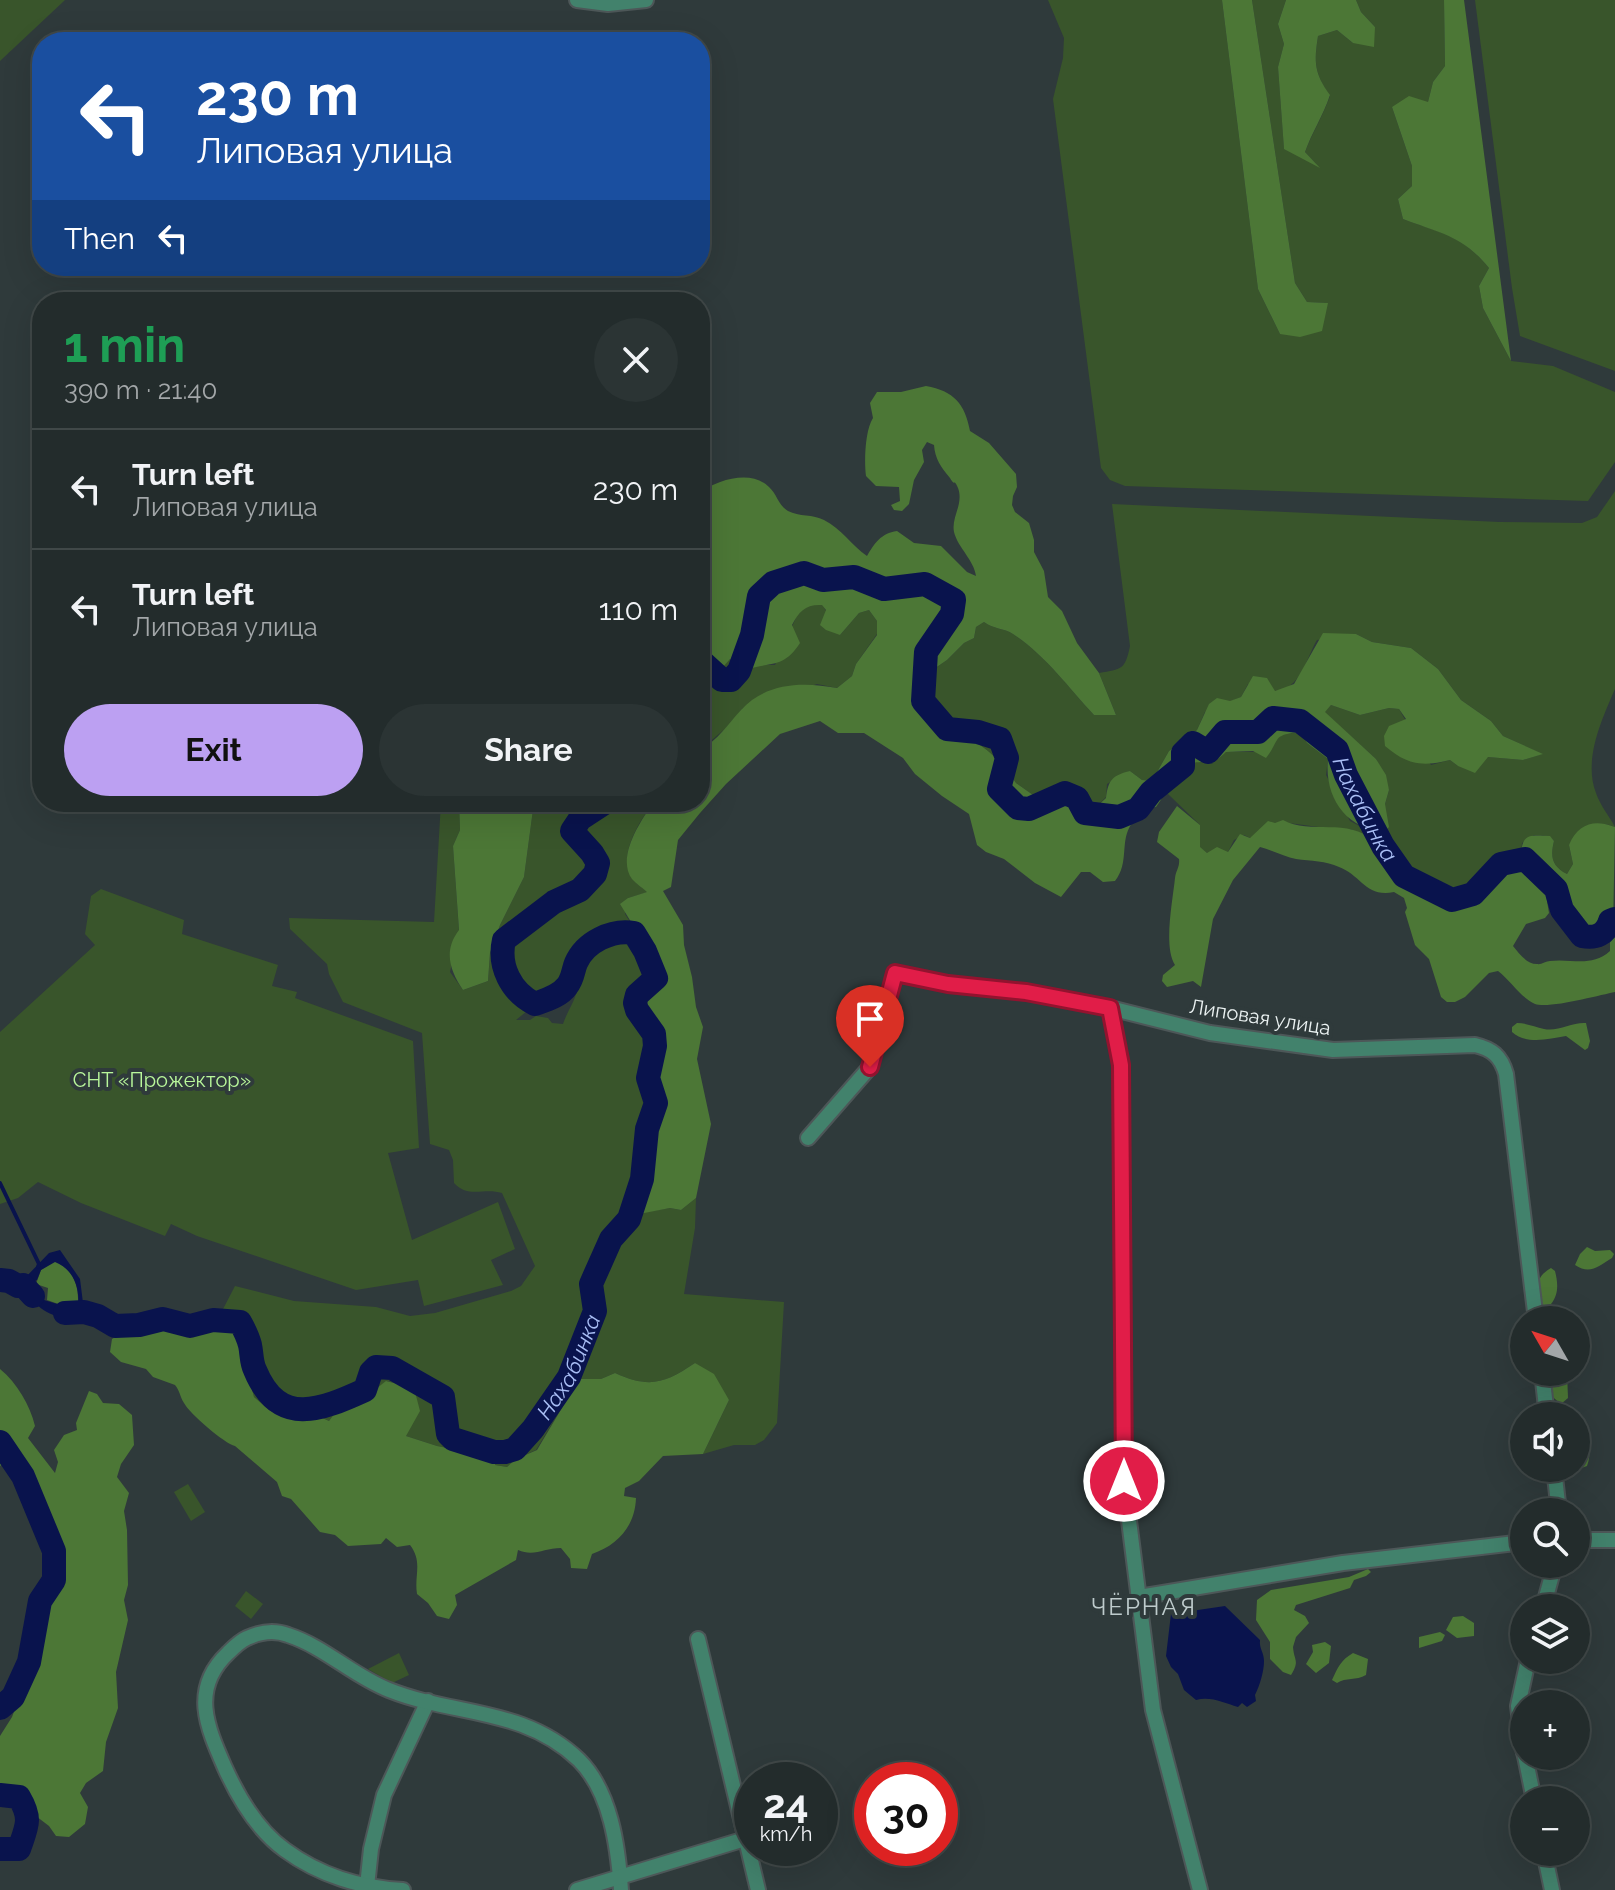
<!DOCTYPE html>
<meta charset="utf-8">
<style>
:root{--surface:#232c2c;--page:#2b3434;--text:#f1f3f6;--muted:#a3a7a9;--line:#404848;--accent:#bca0f2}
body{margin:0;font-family:Raleway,sans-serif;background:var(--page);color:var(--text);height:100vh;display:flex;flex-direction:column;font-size:30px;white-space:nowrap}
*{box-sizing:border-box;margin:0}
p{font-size:26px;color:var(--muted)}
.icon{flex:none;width:44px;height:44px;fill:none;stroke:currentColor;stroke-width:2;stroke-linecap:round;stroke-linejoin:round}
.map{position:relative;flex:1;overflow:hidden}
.panel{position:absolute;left:32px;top:292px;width:678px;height:520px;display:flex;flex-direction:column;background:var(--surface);border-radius:32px;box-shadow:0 8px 32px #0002,0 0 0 2px var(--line)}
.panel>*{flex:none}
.hud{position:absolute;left:32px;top:32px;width:678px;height:244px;border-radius:32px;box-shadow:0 8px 32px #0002,0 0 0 2px var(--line);background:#1a4fa0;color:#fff;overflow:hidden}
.needle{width:52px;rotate:309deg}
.tools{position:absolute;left:1510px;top:1306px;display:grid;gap:16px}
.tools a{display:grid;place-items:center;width:80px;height:80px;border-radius:50%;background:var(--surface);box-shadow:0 8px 32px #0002,0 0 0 2px var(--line);font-size:40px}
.speed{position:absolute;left:734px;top:1762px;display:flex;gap:16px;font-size:40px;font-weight:700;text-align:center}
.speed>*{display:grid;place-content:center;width:104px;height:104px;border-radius:50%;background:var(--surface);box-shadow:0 8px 32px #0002,0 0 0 2px var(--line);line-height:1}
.speed small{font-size:20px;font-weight:400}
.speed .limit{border:12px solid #d22;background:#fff;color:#111}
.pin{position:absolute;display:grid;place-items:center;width:68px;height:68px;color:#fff;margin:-82px -34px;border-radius:50% 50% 50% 0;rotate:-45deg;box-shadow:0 0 8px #0007}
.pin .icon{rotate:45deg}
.me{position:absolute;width:88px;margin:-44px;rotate:0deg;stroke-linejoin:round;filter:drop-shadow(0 0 6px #0008)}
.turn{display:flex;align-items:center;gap:28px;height:168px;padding:0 32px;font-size:36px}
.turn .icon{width:104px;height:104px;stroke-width:2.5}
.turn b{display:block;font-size:56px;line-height:68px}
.then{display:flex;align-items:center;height:76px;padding:0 32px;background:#0003;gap:16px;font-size:30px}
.round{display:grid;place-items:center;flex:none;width:84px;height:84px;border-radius:42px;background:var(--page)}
.headline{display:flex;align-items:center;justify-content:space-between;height:136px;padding:0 32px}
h1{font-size:48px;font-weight:700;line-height:60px;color:#1e9e55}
.action{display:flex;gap:16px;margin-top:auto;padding:16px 32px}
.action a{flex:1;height:92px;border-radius:48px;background:var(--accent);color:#111;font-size:32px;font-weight:700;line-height:92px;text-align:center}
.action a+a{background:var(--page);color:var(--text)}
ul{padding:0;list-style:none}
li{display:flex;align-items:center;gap:24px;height:120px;padding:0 32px;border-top:2px solid var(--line)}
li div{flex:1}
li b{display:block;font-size:30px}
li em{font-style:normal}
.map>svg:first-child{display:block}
.green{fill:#39552b;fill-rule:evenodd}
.forest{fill:#4c7736}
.water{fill:#09134d;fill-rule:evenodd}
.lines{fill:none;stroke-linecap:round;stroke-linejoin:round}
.stream{stroke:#09134d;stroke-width:4}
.river{stroke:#09134d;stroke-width:24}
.minor-casing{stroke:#4d5758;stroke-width:18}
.minor{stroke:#42826c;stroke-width:14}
.route-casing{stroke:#92132f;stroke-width:20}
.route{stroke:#e11d48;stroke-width:14}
.labels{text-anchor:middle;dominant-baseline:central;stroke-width:8;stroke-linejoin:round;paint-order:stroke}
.street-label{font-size:20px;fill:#ebf2f2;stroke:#2f3a3b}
.park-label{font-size:20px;fill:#b9f79b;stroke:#2f3a3b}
.water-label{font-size:22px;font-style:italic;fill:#a8bdf4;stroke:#2f3a3b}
.quarter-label{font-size:24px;letter-spacing:2px;fill:#becbcc;stroke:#2f3a3b}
</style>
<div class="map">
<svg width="1615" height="1890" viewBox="0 0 1615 1890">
<rect width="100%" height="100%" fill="#2f3a3b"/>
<g class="green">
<polygon points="0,0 65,0 0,61"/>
<path d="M1048,0H1222L1258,289L1280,334L1327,303L1307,302L1295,283L1252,0H1286L1278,24L1284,44L1278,67L1284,148L1317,165L1305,152C1312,133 1323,116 1330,96C1314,73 1314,62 1318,36L1337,30L1353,43L1375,27L1361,12L1356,0H1444L1445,66L1433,82L1428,102L1392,107L1412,166V186L1398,199L1403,219C1441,233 1462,235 1489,268L1479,286L1483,308L1511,361L1553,366L1615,392V462L1588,501L1125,486L1110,480L1101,468L1053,99L1063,58L1064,38Z"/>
<polygon points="1475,0 1615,0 1615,371 1520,336 1512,288"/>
<path d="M1615,491V689C1602,719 1583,760 1596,793C1600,805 1609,816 1615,827C1591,818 1586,829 1569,845L1573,864L1567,874C1552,866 1550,857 1554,841L1549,836L1534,835L1522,843L1521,856L1518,859L1502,854L1496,860L1490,861L1485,876L1484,893L1470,898L1442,882L1417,879L1408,874L1392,857L1388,848L1351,829L1340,830L1289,823L1250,838L1244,835L1234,840L1228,852L1207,853L1200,848V825L1167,793L1171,780L1184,766L1226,752H1270L1274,740L1284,734L1300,732L1307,743L1328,759L1326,775L1350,821L1369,831L1385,804L1389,790L1376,759L1324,712L1331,705L1360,715L1389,708L1399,709L1431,765L1450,760L1458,766L1488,757L1523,760L1542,754L1503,736L1491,721L1461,700L1438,669L1411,648L1372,642L1356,634L1317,640C1306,658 1301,691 1273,691C1265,691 1255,686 1248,684L1241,697L1205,712L1197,730L1169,751L1152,781L1142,780L1130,771L1107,784L1106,797L1094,809L1061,800L1043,802L1016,783L1004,765L988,751L975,741L957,737L922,702L925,675L947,660L964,643L974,638L976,627L984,622C993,629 1004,628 1013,634C1045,655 1068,687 1094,715H1116L1099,673C1122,669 1125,670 1130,646L1112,504L1499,522L1582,523L1597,517Z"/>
<polygon points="810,604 822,604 840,635 859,613 869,610 877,621 877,634 856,664 852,676 837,688 817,684 743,708 726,728 700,750 700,669 709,674 730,659 745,670 761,665 775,665 798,613"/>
<path d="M441,802H459L460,830L453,846L459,931L450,972L463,990L488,981L490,953L500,925L524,877L534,802L598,805L600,802H654C640,820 616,857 633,879C636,884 643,888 648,892L628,898L625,914L658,966L662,982L646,1012L661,1034L662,1054L655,1080L661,1098L662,1118L652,1136L647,1186L639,1213L670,1208L681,1210L696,1198L695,1228L684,1294L784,1302L777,1423L764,1440L755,1445H734L703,1454L729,1400L695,1363C665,1383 650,1389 615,1373L601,1379H579L536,1450L516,1459L507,1467L495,1465V1457L437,1446L406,1436L414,1388L387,1381L363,1399L337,1410L329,1421L316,1415L284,1417L269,1410L254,1397L243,1354L233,1331L219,1326L222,1311L235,1286L294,1301L376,1307L410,1316L435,1313L511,1291L521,1286L535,1266L502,1193C484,1187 469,1199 454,1183L453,1160L449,1150L430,1144L422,1033L343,1002L329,974L327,964L290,929L289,918L434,922ZM568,975L578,984C577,999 568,1009 563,1024L552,1023L548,1018L536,1016L530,1020H516L527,1011L526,1000L535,1004C545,999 561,985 568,975Z"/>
<polygon points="101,889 184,920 182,934 278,965 272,986 297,992 295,998 413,1041 419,1148 388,1153 412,1240 498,1202 515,1249 491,1260 503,1285 424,1306 418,1280 356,1290 197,1236 171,1224 165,1236 81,1203 38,1182 18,1198 0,1204 0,1032 95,945 85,934 91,896"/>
<polygon points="188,1484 205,1512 191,1521 174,1492"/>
<polygon points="246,1591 263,1604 251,1619 235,1606"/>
<polygon points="399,1653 409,1675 392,1683 368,1669"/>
</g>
<g class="forest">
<polygon points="1222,0 1252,0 1295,283 1307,302 1328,303 1322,331 1300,337 1280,334 1258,289"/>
<path d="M1286,0H1356L1361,12L1375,27L1374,47L1353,43L1337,30L1318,36C1314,62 1314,73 1330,95C1323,116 1312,132 1305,152L1320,168L1284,149L1278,67L1284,44L1278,24Z"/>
<path d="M1444,0H1464L1511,361L1483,308L1479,286L1489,268C1463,236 1440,233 1403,219L1398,199L1412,186V166L1392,107L1409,96L1428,102L1433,82L1445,66Z"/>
<path d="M926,386C954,391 965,404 970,431L989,443L1016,474L1017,487L1013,496L1012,505L1015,512L1029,523L1034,540V552L1044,571L1048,597L1062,611L1077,643L1099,673L1116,715H1094C1068,687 1045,655 1013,634C1004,628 993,629 984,622L976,627L974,638L964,643L947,660L925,675L923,702L957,737L975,741L988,751L1004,765L1016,783L1043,802L1061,800L1094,809L1106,798C1108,780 1113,775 1130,771L1142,780L1152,781L1169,751L1197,730L1209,704L1217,698L1230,701L1241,697L1253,676L1267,678L1275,691L1294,684L1323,633L1356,634L1372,642L1411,648L1438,669L1461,700L1491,721L1503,736L1543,754L1523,760L1488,757L1475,773L1458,766L1450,760C1423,767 1407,765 1385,746L1384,736L1389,726L1406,719L1399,709L1389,708L1360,715L1331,705L1325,712L1376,759L1386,775L1389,790L1385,804L1389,827L1385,831C1346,830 1324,797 1328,759L1307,743L1300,732C1271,735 1281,739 1266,758L1253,751L1226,752C1209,769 1202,757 1185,766C1173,772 1165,796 1156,807L1147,808C1142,812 1136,817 1132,823C1119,841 1130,862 1115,881L1103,882L1090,872H1081L1061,897L1035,883L1004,859L986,852L977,845L969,814L942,796L915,774L903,758L864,733H838L820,721L780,734L726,784L700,813L678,840L671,887L663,891L683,925L684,945L692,977L696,1007L703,1027L697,1059L711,1124L696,1198L681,1210L670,1208L639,1214L647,1186L652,1136L662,1118L661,1098L655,1080L662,1054L661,1034L646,1012L644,1001L662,982L658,966L620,904L628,898L647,892C643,888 636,884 632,879C616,857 641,820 654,802H700V750C718,740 728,724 741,710C767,682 803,682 837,688L852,676L856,664L877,635V621L869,610L859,613L840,635L826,630L820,625L826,610L822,605C806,604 799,611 792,625L800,643C783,669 772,661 745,670L730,659L723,667L709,675L700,669V492C718,480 751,469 769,487C777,494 778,505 788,511C799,517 813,514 824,520C842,529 851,545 867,556C874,544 881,533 897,531L914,543L941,546L967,572L976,576C974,560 958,548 954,532C951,517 964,504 958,488C953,477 956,488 950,478C941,467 935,459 934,445L927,442L922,450L924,462L914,480L909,504L902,511L894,510L891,505L900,501L899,487L876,486L866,476C864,462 865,430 873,418L870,403L877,392H901Z"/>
<path d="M459,802H534L524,877L500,925L490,953L488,981L463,990C450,971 443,951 459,930L453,846L460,830Z"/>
<polygon points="560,802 600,802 573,813"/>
<path d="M1177,806L1200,825V847L1207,853L1217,847L1228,852L1240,834L1250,838L1268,821L1275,823L1283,820C1310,835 1349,817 1373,841L1382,840L1392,857L1408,874L1417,879L1442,882L1470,898L1484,893L1485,876L1490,861L1496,860L1505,854L1518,858L1521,855C1522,833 1530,835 1550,836L1554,841C1550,857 1552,866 1567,874L1573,864L1569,845C1578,823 1595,819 1615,827L1613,930L1594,931L1563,901V893L1548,882L1546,895L1549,913L1545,918L1526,924L1513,946C1519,953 1526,964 1537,964C1541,965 1546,961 1550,961C1571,958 1591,968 1610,951V939L1615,934V992C1600,995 1549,1009 1535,1004C1520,997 1511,981 1498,971L1489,973L1465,997L1455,1002H1447L1441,997L1429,959L1415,945L1405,912L1407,908L1404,898L1394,892C1366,898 1361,875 1339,867C1326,861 1311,861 1296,859C1285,857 1272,850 1260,847L1233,880L1213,919L1201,987L1193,981L1167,987L1162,981L1163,975L1175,965C1163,947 1173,899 1175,878C1176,870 1180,867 1179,859L1157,842L1159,832Z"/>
<path d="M1517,1023C1527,1023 1535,1027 1544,1029C1558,1032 1572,1022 1586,1023L1590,1041L1588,1048L1585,1050L1566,1036C1549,1039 1526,1045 1512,1032V1027Z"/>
<path d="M1587,1247L1595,1251L1610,1250L1614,1254L1612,1258C1599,1266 1590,1275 1575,1265L1580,1254Z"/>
<path d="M55,1261C74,1270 79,1286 78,1306L66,1310L64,1306L47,1300L48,1288L36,1284L41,1270Z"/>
<path d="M1551,1268L1555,1271C1558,1283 1559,1294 1551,1304L1557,1320H1539C1552,1301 1523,1284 1551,1268Z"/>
<path d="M167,1322L185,1335H196L219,1326L233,1331L243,1354L254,1397L269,1410L283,1417L316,1415L329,1421L337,1410L363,1399L386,1381L414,1388L420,1411L406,1436L437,1446L495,1457V1465L507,1467L516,1459L537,1450L579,1379H601L615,1373C650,1389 665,1383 695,1363L714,1374L729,1400L703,1454L663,1456L639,1481L625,1488L624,1496L636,1498C635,1526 618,1545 592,1554L587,1569L571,1568L570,1559L561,1548C544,1548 534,1557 518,1550L516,1560L455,1595L457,1605L449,1619L437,1616L428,1603L417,1594C414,1575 423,1562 410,1545L397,1547L386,1538L381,1544L348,1546L335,1535L320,1532L291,1499L282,1496L277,1482L235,1446C225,1444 189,1413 184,1403C180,1397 180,1391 175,1385L153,1377L146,1369L121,1362L110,1352L112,1339L120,1334Z"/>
<path d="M0,1369C17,1383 30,1405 35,1426L28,1438L55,1473L58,1462L54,1450L64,1435L77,1430L76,1423L89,1391L97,1394L103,1403L119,1404L132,1415L134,1445L121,1464L117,1477L129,1493L124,1511L127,1530L128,1585L124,1600L128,1620L116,1672L118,1708L106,1742L103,1771L86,1783L80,1793L88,1807L85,1824L69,1837L56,1836L49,1826L28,1810L31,1797L22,1788L0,1790V1736L12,1717L22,1690L33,1670L36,1657L34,1644L38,1629L28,1603L30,1595L54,1588C55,1566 48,1539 42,1518C40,1508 37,1504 39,1493L27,1492L16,1487L14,1476L25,1468L19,1461H7L0,1466Z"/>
<polygon points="1547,1372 1567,1372 1568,1398 1561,1404 1548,1393"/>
<path d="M1576,1431H1580C1589,1443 1592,1453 1587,1466L1576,1470L1566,1468H1576Z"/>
<path d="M1368,1569L1371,1572L1366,1576L1354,1580L1350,1588L1296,1605L1294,1610L1305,1616L1309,1623L1296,1637L1293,1647C1294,1661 1300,1660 1291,1675L1283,1672L1270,1659V1642L1256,1620L1257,1600L1271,1590L1349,1577Z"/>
<polygon points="1463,1616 1474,1623 1474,1636 1457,1638 1446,1630 1453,1617"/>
<polygon points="1440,1632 1445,1635 1442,1641 1419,1648 1419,1637"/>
<polygon points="1325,1642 1331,1646 1329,1663 1316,1673 1306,1664 1313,1652 1312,1645"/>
<path d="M1353,1653L1368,1659L1366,1675C1356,1681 1346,1677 1337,1683L1332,1680C1338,1667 1341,1660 1353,1653Z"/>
</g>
<g class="water">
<path d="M60,1250L80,1279L83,1303L92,1306L98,1316C62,1320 46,1320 23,1289L16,1288L9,1281L16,1278L23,1280L49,1253ZM55,1262C73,1269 80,1287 78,1306L66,1310L64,1306L44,1300L29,1289V1284L37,1280L41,1270Z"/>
<polygon points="187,1314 197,1321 213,1320 219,1326 196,1335 184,1335 172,1321 175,1317 181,1318"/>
<path d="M1225,1606L1260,1640C1259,1649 1264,1652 1264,1661C1264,1671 1260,1685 1255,1695L1256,1701L1247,1707L1242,1703L1238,1707C1224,1703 1211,1696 1196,1700L1184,1690L1178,1674L1171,1667L1166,1656L1171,1614Z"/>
</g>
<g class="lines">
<polyline class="stream" points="0,1183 39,1264 38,1267"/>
<g class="river">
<path id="s1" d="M700,660L722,680H731L739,671L752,635L759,596L773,583L804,573L823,580L854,577L884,589L925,584L954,600L952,614L926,652L923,701L947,729L978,732L1000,739L1007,758L999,789L1018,808L1029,809L1065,793L1077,798L1085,813L1119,817L1138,809L1151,792L1183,766V753L1193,743L1208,752L1225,732H1258L1273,718L1300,721L1337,750L1346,775L1383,846L1404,876L1452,900L1473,894L1501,864L1525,859L1556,889L1562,910L1582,936C1596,939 1606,934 1610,921L1615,919"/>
<polyline points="0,1280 9,1281 18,1286 23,1285 33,1296"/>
<path id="s2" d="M65,1313L84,1312L98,1316L115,1326L139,1325L163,1319L190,1326L213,1320L240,1322C244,1329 248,1337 250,1345C252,1354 251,1362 255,1370C279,1428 321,1410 365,1390L371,1372L376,1367L392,1368L443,1397L448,1434L453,1439L494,1452H505L515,1449L533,1429L569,1377L595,1311L591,1284L611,1239L629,1219L642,1179L647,1129L656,1103L648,1078L655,1046L654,1034L637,1010L635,1003L637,995L656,978L645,951L634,933C612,929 585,942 576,963C573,970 573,979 567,986C560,996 546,1000 535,1004C511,992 498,966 504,940L554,902L580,890L595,874L598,863L592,853L572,831L580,819L606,802"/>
<polyline points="0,1442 23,1476 54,1551 54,1580 40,1601 29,1662 13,1697 0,1708"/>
<path d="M0,1795L19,1797C32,1819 27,1826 19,1849H0"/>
</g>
<defs>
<g id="minor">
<polyline points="577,0 608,4 646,0"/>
<polyline points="1110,1008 1121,1065 1124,1481 1153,1710 1200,1890"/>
<path d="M808,1138L870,1067L895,973L948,984L1026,992L1110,1008L1210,1033L1333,1050L1475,1045C1492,1049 1501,1056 1506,1074L1536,1320"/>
<polyline points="1542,1372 1547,1416"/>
<polyline points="1554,1468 1559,1512"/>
<polyline points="1576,1540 1615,1540"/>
<polyline points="1139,1597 1343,1563 1524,1542"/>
<polyline points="1543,1608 1555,1564"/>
<polyline points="698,1639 758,1890"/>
<polyline points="1524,1753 1518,1706 1528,1660"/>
<polyline points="1525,1756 1534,1800"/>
<polyline points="1544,1852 1552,1890"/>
<polyline points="367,1886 371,1849 384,1795 428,1701"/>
<path d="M403,1890C361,1888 319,1875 285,1850C257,1830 239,1799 225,1768C207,1727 190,1689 228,1653C234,1647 240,1641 247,1638C260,1632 275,1630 288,1635C325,1647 353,1676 389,1690C454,1716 524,1707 579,1760C611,1792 618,1847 621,1890"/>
<polyline points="577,1890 745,1839"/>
</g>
</defs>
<use href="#minor" class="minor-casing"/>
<use href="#minor" class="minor"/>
</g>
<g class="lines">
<defs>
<polyline id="route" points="870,1067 895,973 948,984 1026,992 1110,1008 1121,1065 1124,1481"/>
</defs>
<use href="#route" class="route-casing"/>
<use href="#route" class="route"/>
</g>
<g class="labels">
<g class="street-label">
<text transform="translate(1260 1017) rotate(9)">Липовая улица</text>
</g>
<g class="park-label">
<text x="162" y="1080">СНТ «Прожектор»</text>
</g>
<g class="water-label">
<text stroke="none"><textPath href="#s1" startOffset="1080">Нахабинка</textPath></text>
<text stroke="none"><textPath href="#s2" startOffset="672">Нахабинка</textPath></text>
</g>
<g class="quarter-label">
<text x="1144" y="1606">ЧЁРНАЯ</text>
</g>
</g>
</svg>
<div class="tools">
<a><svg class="needle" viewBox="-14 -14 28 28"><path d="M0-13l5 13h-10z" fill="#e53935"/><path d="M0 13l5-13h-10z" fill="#a3a7a9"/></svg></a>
<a><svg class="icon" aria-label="sound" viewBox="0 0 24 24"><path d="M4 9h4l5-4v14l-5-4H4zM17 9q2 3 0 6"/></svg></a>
<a><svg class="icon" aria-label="search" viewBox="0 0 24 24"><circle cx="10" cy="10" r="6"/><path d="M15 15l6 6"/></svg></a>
<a><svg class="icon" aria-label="layers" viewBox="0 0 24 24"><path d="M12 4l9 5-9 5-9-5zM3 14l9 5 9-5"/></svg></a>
<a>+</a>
<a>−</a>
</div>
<div class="speed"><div>24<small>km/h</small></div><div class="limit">30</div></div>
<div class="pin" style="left:870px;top:1067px;background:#d93025"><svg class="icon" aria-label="arrive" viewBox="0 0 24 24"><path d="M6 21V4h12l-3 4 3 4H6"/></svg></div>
<svg class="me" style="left:1124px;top:1481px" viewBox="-20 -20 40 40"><circle r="17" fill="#e11d48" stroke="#fff" stroke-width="3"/><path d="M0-11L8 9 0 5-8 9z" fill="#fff"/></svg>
<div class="hud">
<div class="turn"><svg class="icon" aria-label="left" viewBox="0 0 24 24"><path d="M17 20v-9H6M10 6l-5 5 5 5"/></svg><div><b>230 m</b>Липовая улица</div></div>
<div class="then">Then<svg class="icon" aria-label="left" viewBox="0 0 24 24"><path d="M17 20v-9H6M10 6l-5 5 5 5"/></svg></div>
</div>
<section class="panel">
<div class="headline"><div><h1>1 min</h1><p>390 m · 21:40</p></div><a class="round"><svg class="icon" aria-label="close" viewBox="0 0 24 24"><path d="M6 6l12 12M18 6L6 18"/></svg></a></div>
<ul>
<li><svg class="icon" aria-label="left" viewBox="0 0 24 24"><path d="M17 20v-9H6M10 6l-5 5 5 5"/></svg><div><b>Turn left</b><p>Липовая улица</p></div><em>230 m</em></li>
<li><svg class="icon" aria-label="left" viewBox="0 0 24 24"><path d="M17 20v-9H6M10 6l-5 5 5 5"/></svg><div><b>Turn left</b><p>Липовая улица</p></div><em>110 m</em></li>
</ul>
<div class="action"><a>Exit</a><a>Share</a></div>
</section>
</div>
